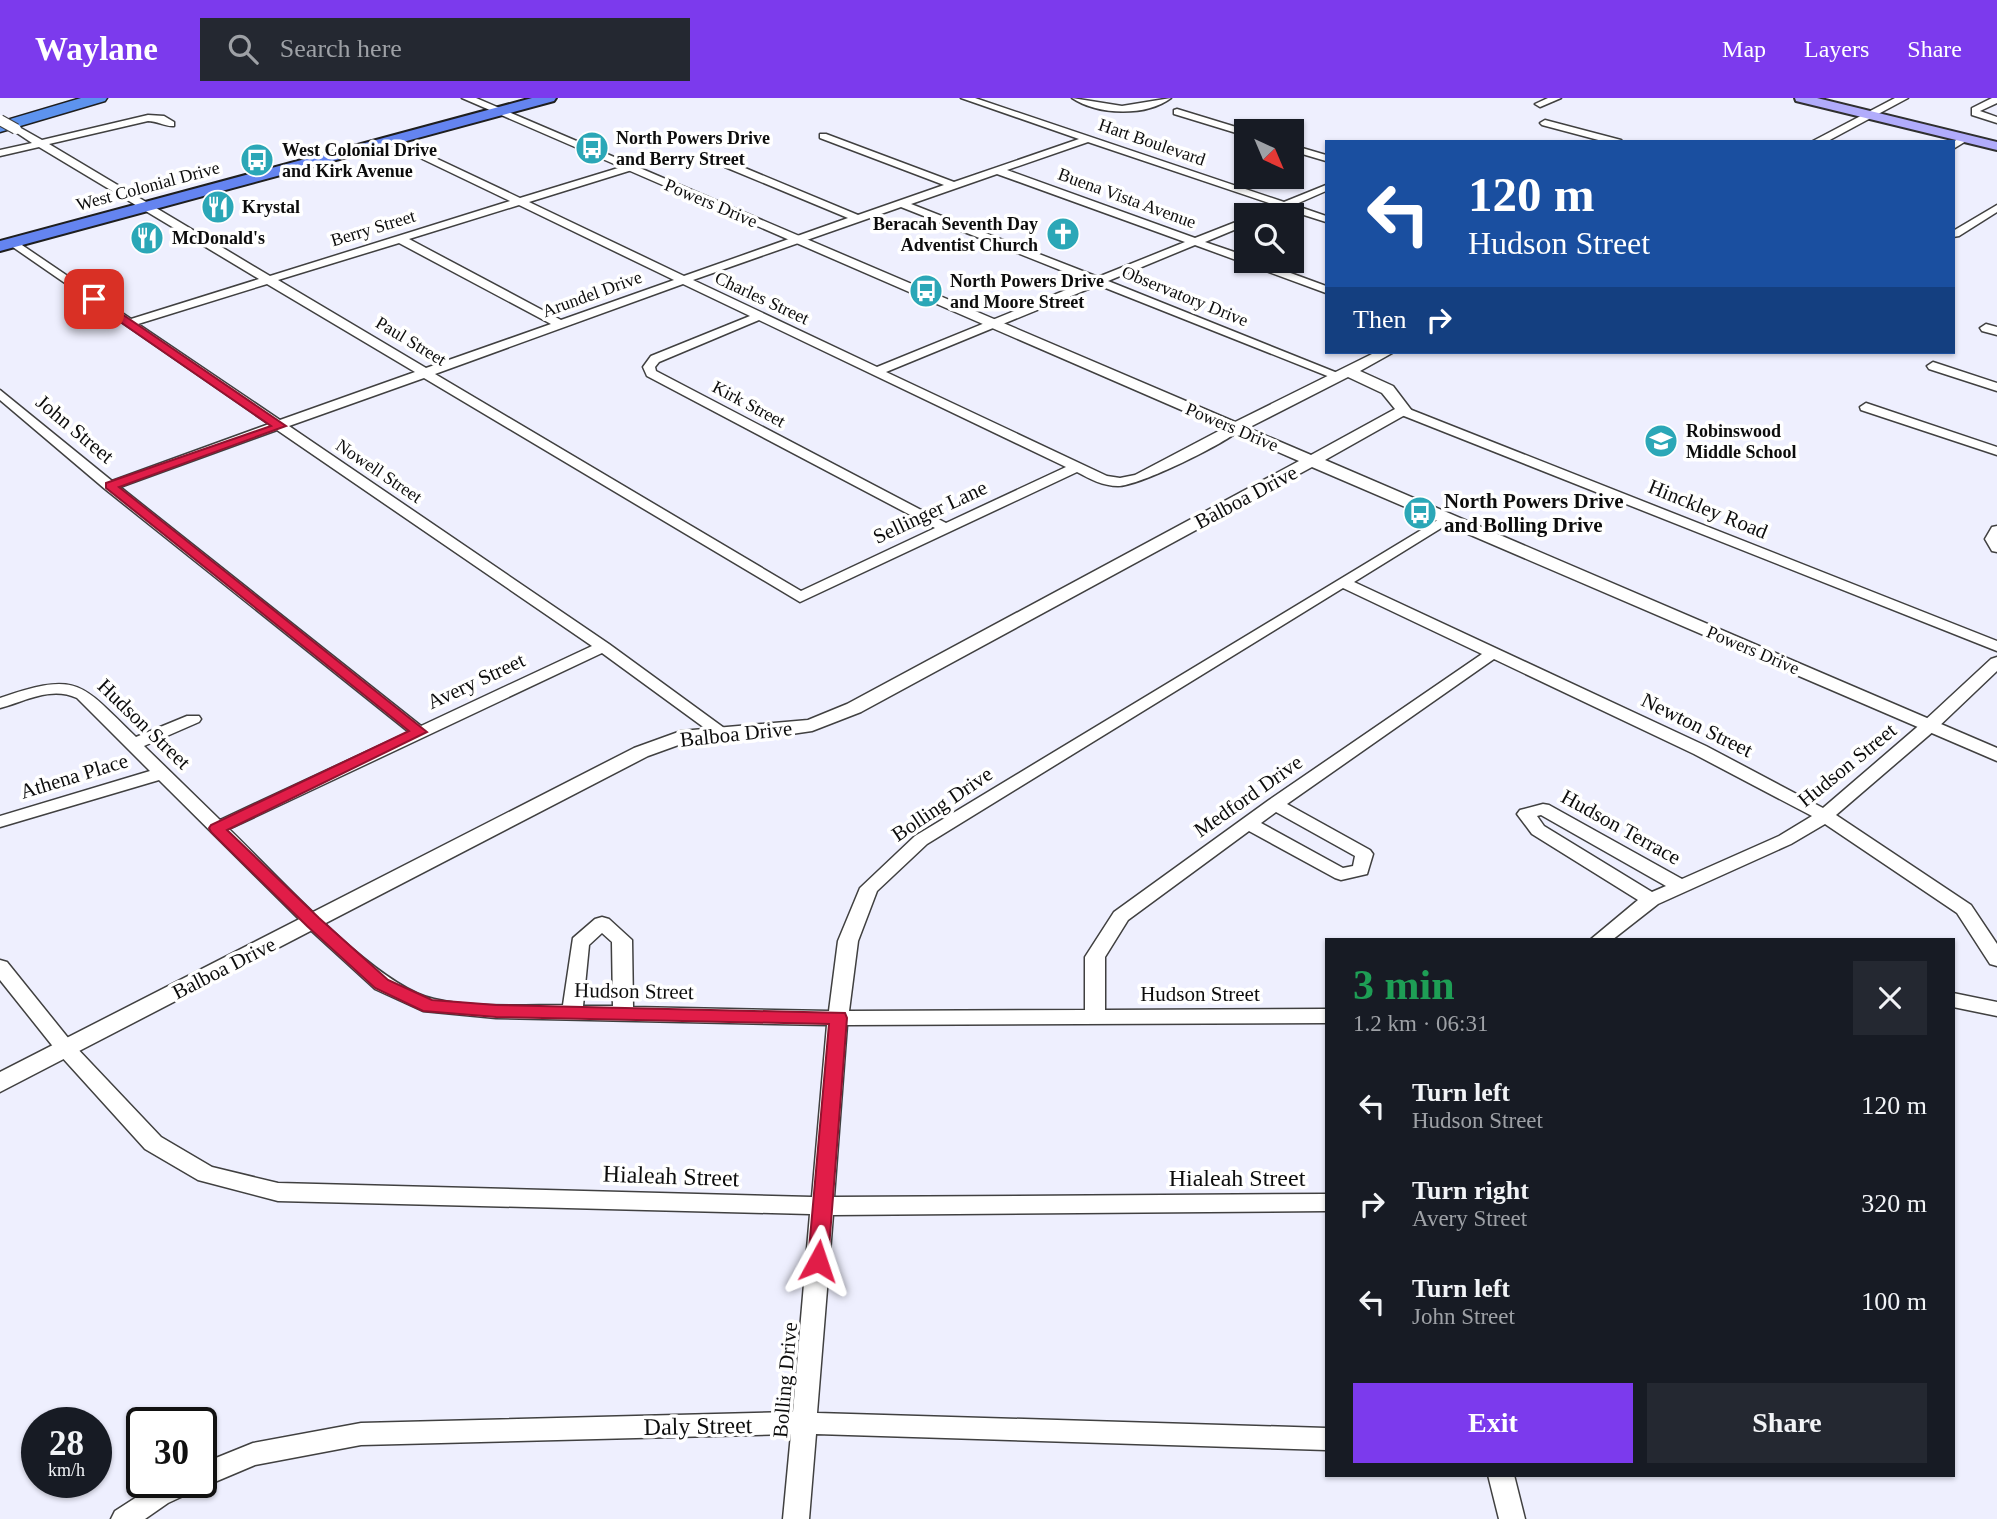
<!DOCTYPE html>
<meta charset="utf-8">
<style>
:root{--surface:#171b24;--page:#242831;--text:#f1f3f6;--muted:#9ea1a6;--accent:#7c3aed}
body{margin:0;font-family:"Times New Roman",serif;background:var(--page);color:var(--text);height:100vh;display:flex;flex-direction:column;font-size:26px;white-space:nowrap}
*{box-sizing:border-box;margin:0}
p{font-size:23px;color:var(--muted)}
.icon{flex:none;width:38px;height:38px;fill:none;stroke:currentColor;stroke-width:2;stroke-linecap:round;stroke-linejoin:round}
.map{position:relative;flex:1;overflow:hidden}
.panel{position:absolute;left:1325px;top:840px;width:630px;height:539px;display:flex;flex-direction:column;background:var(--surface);border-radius:0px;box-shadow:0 2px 5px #0004}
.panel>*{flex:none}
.hud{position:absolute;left:1325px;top:42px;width:630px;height:214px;border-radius:0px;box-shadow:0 2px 5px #0004;background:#1a4fa0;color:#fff;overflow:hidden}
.needle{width:46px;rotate:136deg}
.tools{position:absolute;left:1234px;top:21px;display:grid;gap:14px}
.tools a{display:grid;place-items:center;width:70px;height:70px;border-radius:0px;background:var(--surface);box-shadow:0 2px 5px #0004;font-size:35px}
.speed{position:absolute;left:21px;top:1309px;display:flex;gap:14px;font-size:35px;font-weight:700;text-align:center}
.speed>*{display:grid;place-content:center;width:91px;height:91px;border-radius:50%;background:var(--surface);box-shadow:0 2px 5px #0004;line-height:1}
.speed small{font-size:18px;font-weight:400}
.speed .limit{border:4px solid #111;border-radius:10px;background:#fff;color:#111}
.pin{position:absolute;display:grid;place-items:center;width:60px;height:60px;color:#fff;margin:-30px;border-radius:14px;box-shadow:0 4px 10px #0006}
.me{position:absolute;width:77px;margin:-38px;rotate:5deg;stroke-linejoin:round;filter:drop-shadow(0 0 5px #0008)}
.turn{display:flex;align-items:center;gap:24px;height:147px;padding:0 28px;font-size:32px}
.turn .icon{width:91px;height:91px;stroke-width:2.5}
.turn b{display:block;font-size:49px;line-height:60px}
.then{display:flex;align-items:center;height:66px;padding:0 28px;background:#0003;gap:14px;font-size:26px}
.round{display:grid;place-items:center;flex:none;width:74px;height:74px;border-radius:0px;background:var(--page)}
.headline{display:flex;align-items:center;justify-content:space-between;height:119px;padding:0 28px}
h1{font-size:42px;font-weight:700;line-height:52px;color:#1e9e55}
.action{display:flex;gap:14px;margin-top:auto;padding:14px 28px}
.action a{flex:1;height:80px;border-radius:0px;background:var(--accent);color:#fff;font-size:28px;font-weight:700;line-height:80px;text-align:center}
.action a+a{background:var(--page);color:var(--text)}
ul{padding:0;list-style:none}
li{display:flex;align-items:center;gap:21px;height:98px;padding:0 28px}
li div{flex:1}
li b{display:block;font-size:26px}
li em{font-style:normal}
header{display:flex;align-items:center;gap:42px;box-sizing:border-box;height:98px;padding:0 35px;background:var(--accent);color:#fff}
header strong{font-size:33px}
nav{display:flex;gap:38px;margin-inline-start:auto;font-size:24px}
.search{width:490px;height:63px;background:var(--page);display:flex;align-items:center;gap:18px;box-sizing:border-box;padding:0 24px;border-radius:0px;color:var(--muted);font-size:26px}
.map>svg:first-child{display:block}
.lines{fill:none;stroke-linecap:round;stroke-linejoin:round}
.minor-casing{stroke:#404040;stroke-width:3}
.tertiary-casing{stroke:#404040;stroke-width:3}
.secondary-casing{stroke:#2f2f2f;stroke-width:4}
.trunk-casing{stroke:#1e1e1e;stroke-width:4}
.motorway-casing{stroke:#1e1e1e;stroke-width:3}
.minor{fill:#fff;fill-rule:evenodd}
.tertiary{fill:#fff;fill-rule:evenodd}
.secondary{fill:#b1acfb;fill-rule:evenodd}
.trunk{fill:#6484f0;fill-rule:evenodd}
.motorway{fill:#5d93ee;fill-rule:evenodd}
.minor-bridge-casing{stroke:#404040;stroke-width:12;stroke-linecap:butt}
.minor-bridge{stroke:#fff;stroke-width:10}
.route{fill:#e11d48;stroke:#92132f;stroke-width:2}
.labels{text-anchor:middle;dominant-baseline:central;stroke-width:7;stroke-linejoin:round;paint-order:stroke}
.far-poi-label{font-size:18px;font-weight:bold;fill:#0d0d0d;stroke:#fff;text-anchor:start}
.far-street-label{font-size:18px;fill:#0d0d0d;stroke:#fff}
.street-label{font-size:21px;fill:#0d0d0d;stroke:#fff}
.poi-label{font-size:21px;font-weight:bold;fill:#0d0d0d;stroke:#fff;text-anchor:start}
.near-street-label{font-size:24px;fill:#0d0d0d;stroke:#fff}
</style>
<header>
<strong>Waylane</strong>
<div class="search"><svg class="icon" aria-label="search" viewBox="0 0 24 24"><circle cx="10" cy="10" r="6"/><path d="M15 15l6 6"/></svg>Search here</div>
<nav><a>Map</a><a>Layers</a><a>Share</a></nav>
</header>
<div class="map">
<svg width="1997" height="1421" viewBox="0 0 1997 1421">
<rect width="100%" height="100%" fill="#eeeffe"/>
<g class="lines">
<defs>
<g id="minor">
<path d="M961,0H975L1284,104L1326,87V93L1294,107L1326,118V124L1285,111L1269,117H1256L1275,107L1088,44L1007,72L1195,140L1246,120V127L1205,144L1246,158V163H1258L1326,188V195L1195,147L1108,183L1345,278L1339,282L1335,281L1098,187L886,274L1107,378L1120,380L1135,377L1230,327H1240L1242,330C1227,345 1139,388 1118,388C1103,388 1090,381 1077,374L800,504L424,280L289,328L609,546L731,635L723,640L717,639L602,555L229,731C275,775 376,889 434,901C472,910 524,907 563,907L573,840L595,821L602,819L609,821L632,842L633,909L829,913L838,843L860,790L915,738L1446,417L1451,418V424L1354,484L1706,648L1823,710L1923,624L1991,561L1997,559V573L1935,632L1836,717L1971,807L1997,846V868L1990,866L1957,815L1825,726L1791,746L1658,806L1612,842H1590L1638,802L1532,736L1517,716L1520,712L1543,706L1549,707L1682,781L1779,738L1812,718L1694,656L1494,561L1287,706L1370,752L1373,756L1367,776L1341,782L1335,780L1249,733L1128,822L1105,859V912L1326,911V925L847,927L834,1099L1326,1096V1113L833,1117L817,1315L1326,1330V1352L816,1336L809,1421H783L791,1336L361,1347L255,1367L210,1386L198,1388L196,1392L168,1405L145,1421H111L115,1413L160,1384H201V1366L253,1345L361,1325L793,1314L810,1116L278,1103L198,1082L145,1051L59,956L0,882V862L7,864L73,946L161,1039L212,1069L278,1085L812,1099L827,927L496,920L423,913L375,891L306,828L159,682L0,729V718L150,673L77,600C51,588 26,603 0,610V600C79,573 80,585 136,639L187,618H199L201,621L199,624L144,648L220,722L409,634L105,391L0,302V292L112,383L269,326L7,145L16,143L131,221L259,181L39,49L0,58V52L32,45L11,31L19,29L42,42L148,17L164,18L174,24V28C166,29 157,23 148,23L49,46L270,178L510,103L387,44V40H393L520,100L628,67L632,68V72L529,104L684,178L848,120L725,69V65H733L858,117L944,87L820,40V36H826L954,84L1079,41ZM997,76L1185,144L1098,179L911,106ZM519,107L674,182L561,222L409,141ZM901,109L1088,183L877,269L693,182ZM399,145L551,226L426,270L278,182ZM267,186L415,274L280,322L138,226ZM683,186L750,218L651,258L643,269L647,278L935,430L801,493L435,276ZM759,222L1066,369L946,425L656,273L655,269L659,264ZM277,332L592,548L421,628L120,389ZM1343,490L1482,556L1269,702L1114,814L1085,859V912L849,913L858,843L877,793L927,746ZM1276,714L1355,758L1353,768L1343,770L1261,725ZM1541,717L1666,788L1652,794L1544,728L1537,718ZM602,835L612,844L613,908H583L589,847Z"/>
<path d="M1072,0L1122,8L1171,0C1146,19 1097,17 1072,0Z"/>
<polygon points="1548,0 1561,0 1540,9 1535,6"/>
<polygon points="1992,0 1997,0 1997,5 1980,13 1997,19 1997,25 1972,17 1972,10"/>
<polygon points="1177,11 1249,33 1250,33 1246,33 1246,38 1174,16 1174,12"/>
<polygon points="1545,22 1621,42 1623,44 1606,44 1542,27 1540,25"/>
<polygon points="1963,38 1971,40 1953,51 1953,44"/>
<polygon points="1292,47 1326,57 1326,63 1292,53"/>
<polygon points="1997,107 1997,114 1959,138 1953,139 1953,133"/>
<polygon points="1986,226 1997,229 1997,237 1982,233 1980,230"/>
<polygon points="1933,264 1997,285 1997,293 1929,271 1927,268"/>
<polygon points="1866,305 1997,349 1997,357 1861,312 1860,309"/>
<polygon points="1404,309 1997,543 1997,553 1399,316 1399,310"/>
<polygon points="1997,428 1997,454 1992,453 1985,441 1992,429"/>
<polygon points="1953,895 1997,904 1997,918 1953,909"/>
<polygon points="1488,1377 1514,1377 1525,1421 1499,1421"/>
</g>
<g id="tertiary">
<path d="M462,0H476L1235,324L1376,254H1394L1360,273L1393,288L1412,313L1325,362L1997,650V663L1312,369L861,614L812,633L771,639L684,645L648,658L0,994V974L634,650L681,633L808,622L847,606L1299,363ZM1348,279L1382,295L1395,311L1311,357L1248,330Z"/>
<polygon points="1895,0 1908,0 1826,44 1811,44"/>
</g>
<polygon id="secondary" points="1795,0 1817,0 1997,44 1997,52 1796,3"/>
<polygon id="trunk" points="532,0 556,0 554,3 0,153 0,143"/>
<polygon id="motorway" points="81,0 107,0 105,3 0,34 0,24"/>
</defs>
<use href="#minor" class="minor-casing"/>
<use href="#tertiary" class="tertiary-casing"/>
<use href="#secondary" class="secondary-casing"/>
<use href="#trunk" class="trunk-casing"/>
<use href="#motorway" class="motorway-casing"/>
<use href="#minor" class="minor"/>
<use href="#tertiary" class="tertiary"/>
<use href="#secondary" class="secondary"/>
<use href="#trunk" class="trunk"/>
<use href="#motorway" class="motorway"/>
<defs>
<polyline id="minor-bridge" points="0,22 16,31"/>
</defs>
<use href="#minor-bridge" class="minor-bridge-casing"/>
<use href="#minor-bridge" class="minor-bridge"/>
</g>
<polygon class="route" points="90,199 97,199 286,328 119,389 427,634 227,732 319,820 388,882 432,902 496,907 845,915 847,920 828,1163 825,1168 818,1171 811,1168 808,1163 829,926 496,919 423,913 375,890 307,828 211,734 209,730 211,727 409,633 106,390 106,385 271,328 90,203"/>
<defs>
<symbol id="bus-disc" viewBox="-11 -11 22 22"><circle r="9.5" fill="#2ba7b7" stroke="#fff"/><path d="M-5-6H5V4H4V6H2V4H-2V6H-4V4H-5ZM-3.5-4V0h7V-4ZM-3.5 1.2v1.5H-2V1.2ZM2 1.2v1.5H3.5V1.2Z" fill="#fff"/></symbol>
<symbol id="restaurant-disc" viewBox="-11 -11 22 22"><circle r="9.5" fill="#2ba7b7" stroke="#fff"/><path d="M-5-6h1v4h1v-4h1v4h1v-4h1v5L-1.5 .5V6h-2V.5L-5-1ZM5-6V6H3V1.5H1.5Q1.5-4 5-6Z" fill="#fff"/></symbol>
<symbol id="church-disc" viewBox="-11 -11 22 22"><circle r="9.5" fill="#2ba7b7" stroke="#fff"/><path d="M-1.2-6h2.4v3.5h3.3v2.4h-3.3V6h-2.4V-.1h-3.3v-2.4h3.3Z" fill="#fff"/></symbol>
<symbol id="school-disc" viewBox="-11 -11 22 22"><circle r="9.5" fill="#2ba7b7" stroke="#fff"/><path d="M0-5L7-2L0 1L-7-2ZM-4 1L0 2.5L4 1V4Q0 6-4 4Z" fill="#fff"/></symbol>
</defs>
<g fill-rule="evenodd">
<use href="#bus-disc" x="573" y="31" width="38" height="38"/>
<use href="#bus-disc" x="238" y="43" width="38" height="38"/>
<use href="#restaurant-disc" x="199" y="90" width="38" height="38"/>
<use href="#church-disc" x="1044" y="117" width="38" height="38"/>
<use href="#restaurant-disc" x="128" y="121" width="38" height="38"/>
<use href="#bus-disc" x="907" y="174" width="38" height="38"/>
<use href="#school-disc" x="1642" y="324" width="38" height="38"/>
<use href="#bus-disc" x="1401" y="396" width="38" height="38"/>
</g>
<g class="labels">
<g class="far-poi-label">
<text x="616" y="40">North Powers Drive<tspan x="616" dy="21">and Berry Street</tspan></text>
<text x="282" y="52">West Colonial Drive<tspan x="282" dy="21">and Kirk Avenue</tspan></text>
<text x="242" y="109">Krystal</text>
<text x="1038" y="126" text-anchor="end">Beracah Seventh Day<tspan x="1038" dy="21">Adventist Church</tspan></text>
<text x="172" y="140">McDonald's</text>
<text x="950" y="183">North Powers Drive<tspan x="950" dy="21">and Moore Street</tspan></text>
<text x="1686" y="333">Robinswood<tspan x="1686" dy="21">Middle School</tspan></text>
</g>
<g class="far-street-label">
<text transform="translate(1152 44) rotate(19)">Hart Boulevard</text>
<text transform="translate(148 88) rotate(-15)">West Colonial Drive</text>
<text transform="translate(1127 100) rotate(20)">Buena Vista Avenue</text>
<text transform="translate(711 105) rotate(23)">Powers Drive</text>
<text transform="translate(373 130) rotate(-17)">Berry Street</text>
<text transform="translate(592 196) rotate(-20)">Arundel Drive</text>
<text transform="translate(1185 198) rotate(22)">Observatory Drive</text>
<text transform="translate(762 200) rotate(25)">Charles Street</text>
<text transform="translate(411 243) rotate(31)">Paul Street</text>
<text transform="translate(749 306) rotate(28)">Kirk Street</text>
<text transform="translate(1232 329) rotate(23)">Powers Drive</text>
<text transform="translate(379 373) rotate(34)">Nowell Street</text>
<text transform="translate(1753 552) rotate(23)">Powers Drive</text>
</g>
<g class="street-label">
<text transform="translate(75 331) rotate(40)">John Street</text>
<text transform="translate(1246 399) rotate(-28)">Balboa Drive</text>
<text transform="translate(1708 411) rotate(22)">Hinckley Road</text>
<text transform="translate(930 414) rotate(-25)">Sellinger Lane</text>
<text transform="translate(476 583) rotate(-25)">Avery Street</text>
<text transform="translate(144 626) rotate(44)">Hudson Street</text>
<text transform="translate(1697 627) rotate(26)">Newton Street</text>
<text transform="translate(736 636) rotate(-6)">Balboa Drive</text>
<text transform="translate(1847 667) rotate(-39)">Hudson Street</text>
<text transform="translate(74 678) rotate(-17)">Athena Place</text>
<text transform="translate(1248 698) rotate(-35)">Medford Drive</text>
<text transform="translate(942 706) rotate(-34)">Bolling Drive</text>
<text transform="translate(1621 729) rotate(29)">Hudson Terrace</text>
<text transform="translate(224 870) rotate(-27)">Balboa Drive</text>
<text transform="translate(634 893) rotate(1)">Hudson Street</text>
<text x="1200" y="896">Hudson Street</text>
<text transform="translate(785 1282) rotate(-85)">Bolling Drive</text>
</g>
<g class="poi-label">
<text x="1444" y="403">North Powers Drive<tspan x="1444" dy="24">and Bolling Drive</tspan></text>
</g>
<g class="near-street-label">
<text transform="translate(671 1078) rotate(2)">Hialeah Street</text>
<text x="1237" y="1080">Hialeah Street</text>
<text transform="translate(698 1328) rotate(-1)">Daly Street</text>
</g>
</g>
</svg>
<div class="tools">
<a><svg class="needle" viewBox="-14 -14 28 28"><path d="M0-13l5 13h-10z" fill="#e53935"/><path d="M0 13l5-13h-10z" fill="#9ea1a6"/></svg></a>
<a><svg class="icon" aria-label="search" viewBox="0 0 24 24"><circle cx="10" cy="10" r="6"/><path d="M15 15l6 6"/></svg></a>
</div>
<div class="speed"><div>28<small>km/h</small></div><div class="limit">30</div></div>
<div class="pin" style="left:94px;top:201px;background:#d93025"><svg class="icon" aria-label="arrive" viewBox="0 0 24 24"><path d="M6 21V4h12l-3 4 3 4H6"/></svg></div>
<svg class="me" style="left:818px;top:1163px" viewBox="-20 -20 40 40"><path d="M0-17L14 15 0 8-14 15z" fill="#e11d48" stroke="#fff" stroke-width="4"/></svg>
<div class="hud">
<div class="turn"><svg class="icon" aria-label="left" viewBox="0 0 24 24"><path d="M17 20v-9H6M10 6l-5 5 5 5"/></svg><div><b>120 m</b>Hudson Street</div></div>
<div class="then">Then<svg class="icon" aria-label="right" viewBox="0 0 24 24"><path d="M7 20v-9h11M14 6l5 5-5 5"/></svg></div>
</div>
<section class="panel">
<div class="headline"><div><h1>3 min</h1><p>1.2 km · 06:31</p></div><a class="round"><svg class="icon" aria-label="close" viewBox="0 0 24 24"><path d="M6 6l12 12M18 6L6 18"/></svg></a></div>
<ul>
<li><svg class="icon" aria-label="left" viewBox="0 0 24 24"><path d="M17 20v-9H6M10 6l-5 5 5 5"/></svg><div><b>Turn left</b><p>Hudson Street</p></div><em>120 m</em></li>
<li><svg class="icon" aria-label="right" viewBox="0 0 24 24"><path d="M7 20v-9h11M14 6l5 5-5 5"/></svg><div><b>Turn right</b><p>Avery Street</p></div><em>320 m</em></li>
<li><svg class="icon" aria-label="left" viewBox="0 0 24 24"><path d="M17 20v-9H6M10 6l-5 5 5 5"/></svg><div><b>Turn left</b><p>John Street</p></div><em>100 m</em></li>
</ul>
<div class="action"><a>Exit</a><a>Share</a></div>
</section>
</div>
